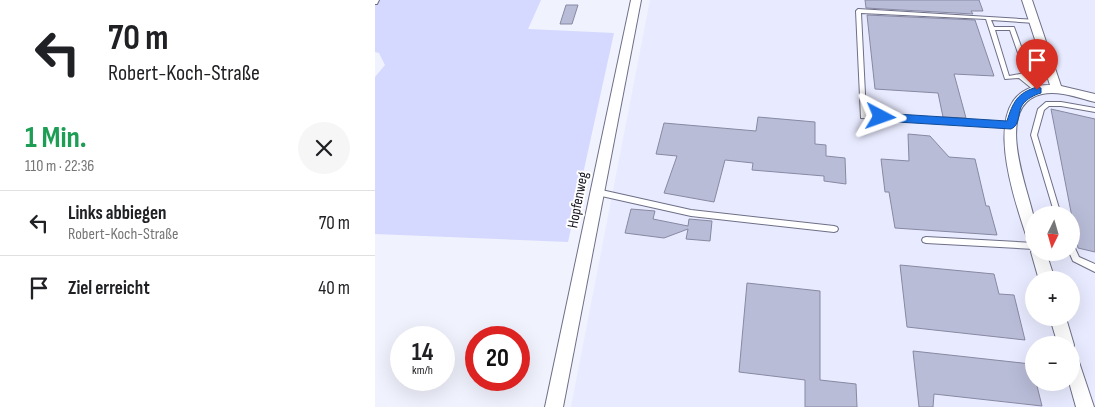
<!DOCTYPE html>
<html lang="de">
<meta charset="utf-8">
<style>
:root{--surface:#fff;--page:#f6f6f6;--text:#202124;--muted:#757577;--line:#e0e0e0}
body{margin:0;font-family:"Sofia Sans Condensed",sans-serif;background:var(--page);color:var(--text);height:100vh;display:flex;flex-direction:column;font-size:19px;white-space:nowrap}
*{box-sizing:border-box;margin:0}
p{font-size:16px;color:var(--muted)}
.icon{flex:none;width:28px;height:28px;fill:none;stroke:currentColor;stroke-width:2;stroke-linecap:round;stroke-linejoin:round}
.map{position:relative;flex:1;overflow:hidden}
.sheet{display:flex;flex-direction:column;background:var(--surface);width:375px}
.sheet>*{flex:none}
.guide{background:#fff;color:var(--text);overflow:hidden}
.needle{width:32px;rotate:185deg}
.tools{position:absolute;left:650px;top:206px;display:grid;gap:10px}
.tools a{display:grid;place-items:center;width:55px;height:55px;border-radius:50%;background:var(--surface);box-shadow:0 5px 20px #0002;font-size:25px}
.speed{position:absolute;left:15px;top:326px;display:flex;gap:10px;font-size:25px;font-weight:700;text-align:center}
.speed>*{display:grid;place-content:center;width:65px;height:65px;border-radius:50%;background:var(--surface);box-shadow:0 5px 20px #0002;line-height:1}
.speed small{font-size:12px;font-weight:400}
.speed .limit{border:8px solid #d22;background:#fff;color:#111}
.pin{position:absolute;display:grid;place-items:center;width:42px;height:42px;color:#fff;margin:-51px -21px;border-radius:50% 50% 50% 0;rotate:-45deg;box-shadow:0 0 5px #0007}
.pin .icon{rotate:45deg}
.me{position:absolute;width:55px;margin:-28px;rotate:94deg;stroke-linejoin:round;filter:drop-shadow(0 0 4px #0008)}
.turn{display:flex;align-items:center;gap:18px;height:105px;padding:0 25px;font-size:22px}
.turn .icon{width:65px;height:65px;stroke-width:2.5}
.turn b{display:block;font-size:35px;line-height:42px}
.round{display:grid;place-items:center;flex:none;width:52px;height:52px;border-radius:26px;background:var(--page)}
.overview{display:flex;align-items:center;justify-content:space-between;height:85px;padding:0 25px}
h1{font-size:30px;font-weight:700;line-height:38px;color:#1e9e55}
ul{padding:0;list-style:none}
li{display:flex;align-items:center;gap:15px;height:65px;padding:0 25px;border-top:1px solid var(--line)}
li div{flex:1}
li b{display:block;font-size:19px}
li em{font-style:normal}
main{display:flex;flex:1;min-height:0}
.map>svg:first-child{display:block}
.built{fill:#e8eaff;fill-rule:evenodd}
.green{fill:#d5d8ff}
.building{fill:#b9bcd7;stroke:#8789a3}
.lines{fill:none;stroke-linecap:round;stroke-linejoin:round}
.service-casing{stroke:#6d6f87;stroke-width:2}
.minor-casing{stroke:#6d6f87;stroke-width:2}
.service{fill:#fff;fill-rule:evenodd}
.minor{fill:#fff;fill-rule:evenodd}
.route{fill:#1a73e8;stroke:#114b97}
.labels{text-anchor:middle;dominant-baseline:central;stroke-width:4;stroke-linejoin:round;paint-order:stroke}
.street-label{font-size:15px;fill:#191923;stroke:#fff}
</style>
<main>
<section class="sheet">
<div class="guide">
<div class="turn"><svg class="icon" aria-label="left" viewBox="0 0 24 24"><path d="M17 20v-9H6M10 6l-5 5 5 5"/></svg><div><b>70 m</b>Robert-Koch-Straße</div></div>
</div>
<div class="overview"><div><h1>1 Min.</h1><p>110 m · 22:36</p></div><a class="round"><svg class="icon" aria-label="close" viewBox="0 0 24 24"><path d="M6 6l12 12M18 6L6 18"/></svg></a></div>
<ul>
<li><svg class="icon" aria-label="left" viewBox="0 0 24 24"><path d="M17 20v-9H6M10 6l-5 5 5 5"/></svg><div><b>Links abbiegen</b><p>Robert-Koch-Straße</p></div><em>70 m</em></li>
<li><svg class="icon" aria-label="arrive" viewBox="0 0 24 24"><path d="M6 21V4h12l-3 4 3 4H6"/></svg><div><b>Ziel erreicht</b></div><em>40 m</em></li>
</ul>
</section>
<div class="map">
<svg width="720" height="407" viewBox="0 0 720 407">
<rect width="100%" height="100%" fill="#f0f2fd"/>
<path class="built" d="M275,0H720V407H196ZM659,215H696V252H659ZM659,280H696V318H659ZM659,345H696V382H659Z"/>
<polygon class="green" points="0,0 166,0 153,29 239,33 193,242 0,234 0,77 10,65 4,53 0,52"/>
<g class="building">
<polygon points="490,0 604,0 608,11 596,11 598,14 491,8"/>
<polygon points="191,5 203,5 197,24 185,24"/>
<polygon points="492,15 600,20 619,76 579,74 591,118 568,117 563,93 500,89"/>
<polygon points="676,109 720,119 720,252 703,248"/>
<polygon points="383,117 440,122 440,144 451,145 451,156 470,158 471,184 449,181 449,176 377,170 378,163 350,160 339,202 289,193 302,156 281,154 289,123 381,131"/>
<polygon points="533,134 555,136 574,157 600,159 611,206 614,206 622,235 520,228 514,192 510,192 506,159 534,161"/>
<polygon points="256,209 280,211 278,219 313,226 314,219 337,221 335,241 311,239 313,229 289,238 250,233"/>
<polygon points="525,265 619,274 624,294 639,295 650,340 532,327"/>
<polygon points="372,283 445,291 445,380 481,384 482,407 430,407 430,380 364,372"/>
<polygon points="538,351 656,364 659,382 661,382 667,406 559,394 558,407 544,407"/>
</g>
<g class="lines">
<defs>
<g id="service">
<polygon points="0,0 4,0 2,4 0,4"/>
<path d="M483,9L662,20L663,21L660,23L616,20L619,27H639L656,74L655,75L650,77L665,90L662,92L660,91L644,78L630,79L611,19L486,13L491,114L636,123L639,125L636,127L486,118L481,11ZM620,30H635L650,73L634,76Z"/>
<polygon points="671,102 686,102 720,108 720,112 686,106 674,106 669,110 662,135 686,215 680,215 656,135 663,109"/>
<polygon points="222,189 316,210 459,226 462,227 463,229 462,231 459,232 316,216 222,195 220,194 219,192 220,190"/>
<polygon points="551,237 659,243 659,249 551,243 548,242 547,240 548,238"/>
<polygon points="696,245 699,246 704,257 720,264 720,272 698,261 694,252 696,252"/>
</g>
<g id="minor">
<polygon points="256,0 266,0 188,407 170,407"/>
<path d="M647,0H657L686,86L720,94V102C704,98 684,90 667,94C619,105 651,184 658,214C660,223 659,235 659,244L654,243L652,238C639,198 598,84 675,85Z"/>
<polygon points="659,247 659,252 671,252 680,280 664,280 656,252"/>
<polygon points="675,318 691,318 699,345 697,351 696,345 683,345"/>
<polygon points="696,354 702,356 719,407 701,407 694,382 696,382"/>
</g>
</defs>
<use href="#service" class="service-casing"/>
<use href="#minor" class="minor-casing"/>
<use href="#service" class="service"/>
<use href="#minor" class="minor"/>
</g>
<path class="route" d="M662,87L666,88V93C659,95 652,99 648,104C642,111 646,125 636,129L506,121L502,117L506,113L632,121C638,102 642,93 662,87Z"/>
<g class="labels">
<g class="street-label">
<text transform="translate(203 200) rotate(-79)">Hopfenweg</text>
</g>
</g>
</svg>
<div class="tools">
<a><svg class="needle" viewBox="-14 -14 28 28"><path d="M0-13l5 13h-10z" fill="#e53935"/><path d="M0 13l5-13h-10z" fill="#757577"/></svg></a>
<a>+</a>
<a>−</a>
</div>
<div class="speed"><div>14<small>km/h</small></div><div class="limit">20</div></div>
<div class="pin" style="left:662px;top:90px;background:#d93025"><svg class="icon" aria-label="arrive" viewBox="0 0 24 24"><path d="M6 21V4h12l-3 4 3 4H6"/></svg></div>
<svg class="me" style="left:506px;top:117px" viewBox="-20 -20 40 40"><path d="M0-17L14 15 0 8-14 15z" fill="#1a73e8" stroke="#fff" stroke-width="4"/></svg>
</div>
</main>
